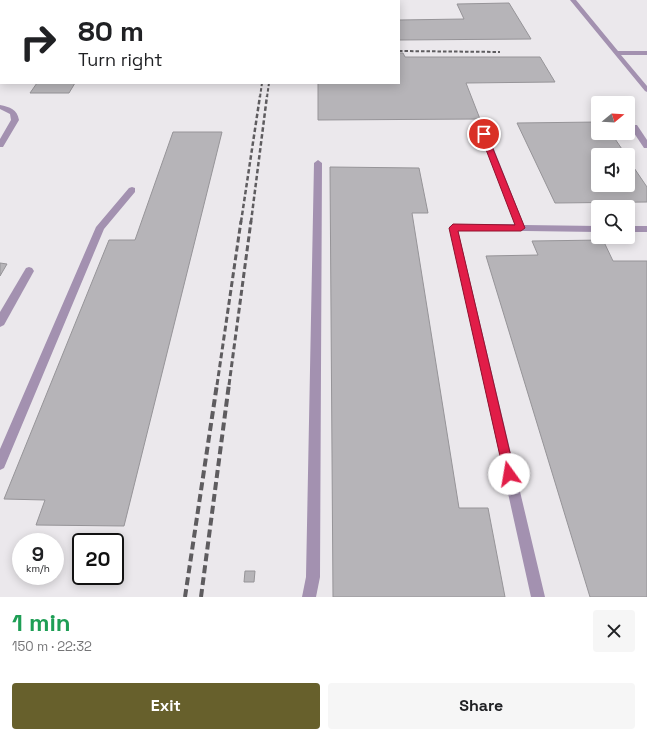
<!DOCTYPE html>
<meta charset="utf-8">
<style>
:root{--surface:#fff;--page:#f6f6f6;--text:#202124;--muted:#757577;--accent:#67602c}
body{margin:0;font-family:"Space Grotesk",sans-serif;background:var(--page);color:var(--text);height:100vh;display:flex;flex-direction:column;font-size:15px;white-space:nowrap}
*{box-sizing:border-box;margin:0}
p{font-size:13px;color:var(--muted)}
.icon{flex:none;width:22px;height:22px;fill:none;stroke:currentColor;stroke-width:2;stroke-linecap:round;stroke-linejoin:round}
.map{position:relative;height:597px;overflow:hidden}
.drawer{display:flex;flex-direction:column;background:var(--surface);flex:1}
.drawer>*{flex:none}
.guide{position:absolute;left:0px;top:0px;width:400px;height:84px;box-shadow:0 2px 10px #0003;background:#fff;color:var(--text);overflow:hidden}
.needle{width:26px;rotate:72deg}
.buttons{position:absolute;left:591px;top:96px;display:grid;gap:8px}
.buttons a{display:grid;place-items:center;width:44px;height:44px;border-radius:4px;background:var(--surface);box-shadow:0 2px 10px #0003;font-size:20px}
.speed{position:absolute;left:12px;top:533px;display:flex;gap:8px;font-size:20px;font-weight:700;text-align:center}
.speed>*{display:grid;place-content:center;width:52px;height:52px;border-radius:50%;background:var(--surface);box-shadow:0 2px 10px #0003;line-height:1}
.speed small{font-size:10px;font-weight:400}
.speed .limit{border:2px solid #111;border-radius:6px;background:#fff;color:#111}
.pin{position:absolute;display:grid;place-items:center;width:34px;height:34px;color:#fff;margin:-17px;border:2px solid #fff;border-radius:50%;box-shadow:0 1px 4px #0007}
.me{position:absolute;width:44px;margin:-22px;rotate:347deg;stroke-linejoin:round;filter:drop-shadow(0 0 3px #0008)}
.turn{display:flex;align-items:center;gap:14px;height:84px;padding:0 12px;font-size:18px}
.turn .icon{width:52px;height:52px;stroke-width:2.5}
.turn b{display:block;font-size:28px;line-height:34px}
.round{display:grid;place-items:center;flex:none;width:42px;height:42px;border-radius:4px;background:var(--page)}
.summary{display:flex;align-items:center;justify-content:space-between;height:68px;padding:0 12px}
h1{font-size:24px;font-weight:600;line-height:30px;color:#1e9e55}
.button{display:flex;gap:8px;margin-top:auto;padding:8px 12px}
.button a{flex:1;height:46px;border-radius:4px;background:var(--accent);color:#fff;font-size:16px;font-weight:600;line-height:46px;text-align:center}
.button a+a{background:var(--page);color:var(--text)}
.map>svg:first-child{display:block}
.building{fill:#b6b4b8;stroke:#969498}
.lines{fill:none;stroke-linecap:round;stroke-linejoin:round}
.lane{fill:#a391b0;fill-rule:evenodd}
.street{fill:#a391b0;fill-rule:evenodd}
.rail-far3{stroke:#5e5c5f;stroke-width:2;stroke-dasharray:3.5 2;stroke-linecap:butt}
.rail-far2{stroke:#5e5c5f;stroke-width:2.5;stroke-dasharray:4.5 2.5;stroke-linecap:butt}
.rail-far1{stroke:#5e5c5f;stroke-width:3;stroke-dasharray:6 3;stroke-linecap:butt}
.rail{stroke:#5e5c5f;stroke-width:4;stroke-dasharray:8 4;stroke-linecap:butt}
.route{fill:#e11d48;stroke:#92132f}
</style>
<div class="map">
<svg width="647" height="597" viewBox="0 0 647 597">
<rect width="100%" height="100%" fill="#ebe8ec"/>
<g class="building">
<polygon points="509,3 531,39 399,40 399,20 464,19 457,4"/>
<polygon points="399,53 403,53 405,57 540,57 555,82 466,83 480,119 318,120 318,83 399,83"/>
<polygon points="37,83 75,83 69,93 30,93"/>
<polygon points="598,122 598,133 611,133 626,155 598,155 598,185 628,185 628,159 647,187 647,202 555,203 517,123"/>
<polygon points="173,132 222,132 124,526 36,525 45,500 4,499 109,240 135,240"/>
<polygon points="330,167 419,168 428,213 412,213 459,508 488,508 505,597 333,597"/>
<polygon points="603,240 613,261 647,261 647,597 590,597 486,256 538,255 532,241"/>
<polygon points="0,263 7,264 0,276"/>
<polygon points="245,571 255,571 254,582 244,582"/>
</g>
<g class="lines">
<g class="lane">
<path d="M0,105C10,107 17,109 19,120L3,147H0V139L11,120L10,114L0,109Z"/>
<polygon points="631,125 637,125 647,140 647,148 644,148 630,127"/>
<polygon points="481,132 487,132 488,134 524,225 598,226 598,232 458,230 545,597 531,597 449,227 453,224 515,224 480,134"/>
<polygon points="318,160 322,163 320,577 316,597 302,597 306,577 314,163"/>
<polygon points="132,187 135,188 135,192 104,229 4,468 0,470 0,449 96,227 129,188"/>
<rect x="628" y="226" width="19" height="6"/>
<polygon points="29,267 32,268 34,271 4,325 0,327 0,312 26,268"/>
</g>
<polygon class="street" points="570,0 576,0 618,51 647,51 647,55 621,55 647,86 647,92 645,91"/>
<g class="rail-far3">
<polyline points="399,51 500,52"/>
<polyline points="260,97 262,83"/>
<polyline points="267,97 269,83"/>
</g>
<g class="rail-far2">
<polyline points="241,222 260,96"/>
<polyline points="251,222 267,96"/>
</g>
<g class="rail-far1">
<polyline points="217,385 241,221"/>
<polyline points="229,385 251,221"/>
</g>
<g class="rail">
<polyline points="185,597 217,384"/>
<polyline points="201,597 229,384"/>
</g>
</g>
<polygon class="route" points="481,133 487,134 525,228 521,231 458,231 515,474 514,478 509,480 505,478 504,474 449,228 453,224 515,225 480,134"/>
</svg>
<div class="buttons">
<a><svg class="needle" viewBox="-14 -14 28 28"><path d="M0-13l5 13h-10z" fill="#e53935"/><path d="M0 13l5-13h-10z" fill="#757577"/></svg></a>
<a><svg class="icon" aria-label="sound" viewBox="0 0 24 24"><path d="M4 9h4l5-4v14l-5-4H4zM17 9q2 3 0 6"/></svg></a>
<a><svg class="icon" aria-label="search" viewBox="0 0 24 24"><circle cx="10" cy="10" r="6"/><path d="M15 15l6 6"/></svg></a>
</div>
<div class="speed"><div>9<small>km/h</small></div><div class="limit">20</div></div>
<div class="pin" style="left:484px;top:134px;background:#d93025"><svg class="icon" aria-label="arrive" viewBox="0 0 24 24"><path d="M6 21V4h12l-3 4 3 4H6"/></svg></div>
<svg class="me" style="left:509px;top:474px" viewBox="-20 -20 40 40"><circle r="19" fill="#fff"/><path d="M0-13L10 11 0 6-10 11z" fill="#e11d48"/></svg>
<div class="guide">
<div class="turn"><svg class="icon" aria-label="right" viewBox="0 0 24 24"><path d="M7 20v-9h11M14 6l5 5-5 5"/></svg><div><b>80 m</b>Turn right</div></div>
</div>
</div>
<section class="drawer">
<div class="summary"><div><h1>1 min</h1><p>150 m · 22:32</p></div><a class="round"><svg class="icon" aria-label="close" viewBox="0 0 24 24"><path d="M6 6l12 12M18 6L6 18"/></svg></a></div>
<div class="button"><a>Exit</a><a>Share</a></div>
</section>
